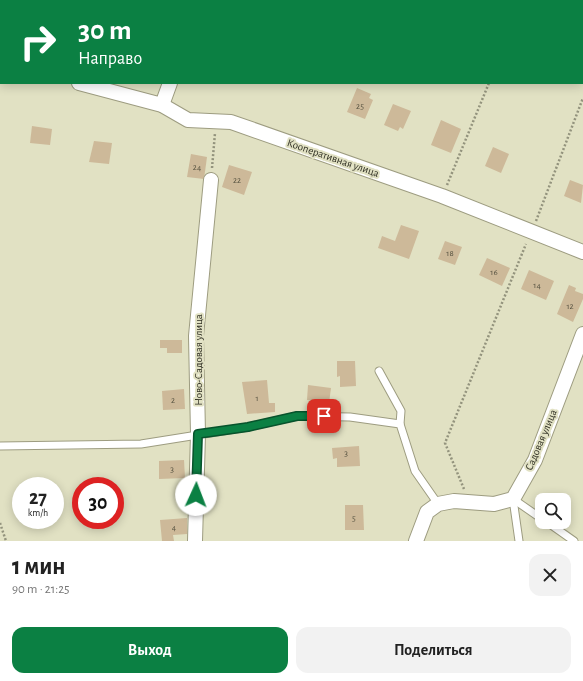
<!DOCTYPE html>
<html lang="ru">
<meta charset="utf-8">
<style>
:root{--surface:#fff;--page:#f2f2f2;--text:#222;--muted:#767676;--accent:#0b8043}
body{margin:0;font-family:"Alegreya Sans",sans-serif;background:var(--page);color:var(--text);height:100vh;display:flex;flex-direction:column;font-size:15px;white-space:nowrap}
*{box-sizing:border-box;margin:0}
p{font-size:13px;color:var(--muted)}
.icon{flex:none;width:22px;height:22px;fill:none;stroke:currentColor;stroke-width:2;stroke-linecap:round;stroke-linejoin:round}
.map{position:relative;height:541px;overflow:hidden}
.details{display:flex;flex-direction:column;background:var(--surface);flex:1}
.details>*{flex:none}
.top-card{position:absolute;left:0px;top:0px;width:583px;height:84px;box-shadow:0 2px 10px #0003;background:#0b8043;color:#fff;overflow:hidden}
.tools{position:absolute;left:535px;top:493px;display:grid;gap:8px}
.tools a{display:grid;place-items:center;width:36px;height:36px;border-radius:8px;background:var(--surface);box-shadow:0 2px 10px #0003;font-size:20px}
.speed{position:absolute;left:12px;top:477px;display:flex;gap:8px;font-size:20px;font-weight:700;text-align:center}
.speed>*{display:grid;place-content:center;width:52px;height:52px;border-radius:50%;background:var(--surface);box-shadow:0 2px 10px #0003;line-height:1}
.speed small{font-size:10px;font-weight:400}
.speed .limit{border:6px solid #d22;background:#fff;color:#111}
.pin{position:absolute;display:grid;place-items:center;width:34px;height:34px;color:#fff;margin:-17px;border-radius:8px;box-shadow:0 2px 6px #0006}
.me{position:absolute;width:44px;margin:-22px;rotate:2deg;stroke-linejoin:round;filter:drop-shadow(0 0 3px #0008)}
.turn{display:flex;align-items:center;gap:14px;height:84px;padding:0 12px;font-size:18px}
.turn .icon{width:52px;height:52px;stroke-width:2.5}
.turn b{display:block;font-size:28px;line-height:34px}
.round{display:grid;place-items:center;flex:none;width:42px;height:42px;border-radius:12px;background:var(--page)}
.headline{display:flex;align-items:center;justify-content:space-between;height:68px;padding:0 12px}
h1{font-size:24px;font-weight:600;line-height:30px}
.action{display:flex;gap:8px;margin-top:auto;padding:8px 12px}
.action a{flex:1;height:46px;border-radius:12px;background:var(--accent);color:#fff;font-size:16px;font-weight:600;line-height:46px;text-align:center}
.action a+a{background:var(--page);color:var(--text)}
.map>svg:first-child{display:block}
.building{fill:#cdb999}
.lines{fill:none;stroke-linecap:round;stroke-linejoin:round}
.lane-casing{stroke:#9d9c80;stroke-width:9}
.street-casing{stroke:#9d9c80;stroke-width:16}
.path{stroke:#93937d;stroke-width:2.5;stroke-dasharray:2 2;stroke-linecap:butt}
.lane{stroke:#fff;stroke-width:7}
.street{stroke:#fff;stroke-width:14}
.route-casing{stroke:#07532c;stroke-width:10}
.route{stroke:#0b8043;stroke-width:7}
.labels{text-anchor:middle;dominant-baseline:central;stroke-width:4;stroke-linejoin:round;paint-order:stroke}
.number-label{font-size:9px;fill:#565240}
.street-label{font-size:11px;fill:#2f2f23;stroke:#e1e1c3}
</style>
<div class="map">
<svg width="583" height="541" viewBox="0 0 583 541">
<rect width="100%" height="100%" fill="#e1e1c3"/>
<g class="building">
<polygon points="357,88 371,94 369,98 373,100 365,119 347,112"/>
<polygon points="393,104 411,111 403,129 400,127 398,131 384,125"/>
<polygon points="441,120 461,129 451,153 431,145"/>
<polygon points="32,126 52,129 50,145 30,143"/>
<polygon points="94,141 112,143 109,164 89,162"/>
<polygon points="493,147 509,154 501,173 485,166"/>
<polygon points="191,154 207,157 204,179 187,177"/>
<polygon points="229,165 252,172 244,195 222,187"/>
<polygon points="570,180 583,185 581,203 564,196"/>
<polygon points="401,225 419,231 409,259 378,248 382,236 395,241"/>
<polygon points="445,241 462,247 455,265 438,259"/>
<polygon points="487,258 510,268 502,286 479,275"/>
<polygon points="529,270 554,281 546,300 521,289"/>
<polygon points="569,285 576,288 575,291 583,294 583,299 573,322 557,314"/>
<polygon points="160,340 182,340 182,353 167,353 167,348 160,348"/>
<polygon points="337,361 355,361 356,386 340,387 340,376 337,377"/>
<polygon points="267,380 269,403 275,403 275,412 247,414 242,382"/>
<polygon points="308,385 331,388 329,403 307,400"/>
<polygon points="184,389 185,409 163,410 162,391"/>
<polygon points="359,446 360,466 337,467 337,458 333,459 332,448"/>
<polygon points="184,460 185,478 159,479 159,461"/>
<polygon points="345,505 363,505 364,530 345,530"/>
<polygon points="187,518 187,534 173,535 174,541 162,541 160,520"/>
</g>
<g class="lines">
<defs>
<g id="lane">
<polyline points="379,371 401,411 400,424"/>
<polyline points="0,446 141,444 248,427 297,416 350,417 400,424 415,471 438,504"/>
<polyline points="513,499 519,541"/>
<polyline points="513,499 542,519"/>
<polyline points="547,522 574,541"/>
</g>
<g id="street">
<polyline points="190,1 191,0"/>
<polyline points="0,60 1,60"/>
<polyline points="79,83 162,105 188,120 231,122 442,196 583,252"/>
<polyline points="162,105 170,83"/>
<polyline points="195,541 198,434 196,336 211,180"/>
<polyline points="416,541 427,512 438,504 454,501 494,504 513,499 535,460 583,334"/>
</g>
</defs>
<use href="#lane" class="lane-casing"/>
<use href="#street" class="street-casing"/>
<g class="path">
<polyline points="523,1 524,0"/>
<polyline points="0,76 1,76"/>
<polyline points="212,168 215,133"/>
<polyline points="447,185 489,83"/>
<polyline points="536,221 583,98"/>
<polyline points="464,489 445,443 526,244"/>
<polyline points="0,523 6,541"/>
</g>
<use href="#lane" class="lane"/>
<use href="#street" class="street"/>
</g>
<g class="lines">
<defs>
<polyline id="route" points="196,495 198,434 248,427 297,416 324,416"/>
</defs>
<use href="#route" class="route-casing"/>
<use href="#route" class="route"/>
</g>
<g class="labels">
<g class="number-label">
<text x="360" y="106">25</text>
<text x="197" y="167">24</text>
<text x="237" y="180">22</text>
<text x="450" y="253">18</text>
<text x="494" y="272">16</text>
<text x="537" y="285">14</text>
<text x="570" y="306">12</text>
<text x="257" y="398">1</text>
<text x="173" y="400">2</text>
<text x="346" y="453">3</text>
<text x="172" y="469">3</text>
<text x="354" y="518">5</text>
<text x="174" y="527">4</text>
</g>
<g class="street-label">
<text transform="translate(333 158) rotate(19)">Кооперативная улица</text>
<text transform="translate(198 360) rotate(-90)">Ново-Садовая улица</text>
<text transform="translate(541 440) rotate(-67)">Садовая улица</text>
</g>
</g>
</svg>
<div class="tools">
<a><svg class="icon" aria-label="search" viewBox="0 0 24 24"><circle cx="10" cy="10" r="6"/><path d="M15 15l6 6"/></svg></a>
</div>
<div class="speed"><div>27<small>km/h</small></div><div class="limit">30</div></div>
<div class="pin" style="left:324px;top:416px;background:#d93025"><svg class="icon" aria-label="arrive" viewBox="0 0 24 24"><path d="M6 21V4h12l-3 4 3 4H6"/></svg></div>
<svg class="me" style="left:196px;top:495px" viewBox="-20 -20 40 40"><circle r="19" fill="#fff"/><path d="M0-13L10 11 0 6-10 11z" fill="#0b8043"/></svg>
<div class="top-card">
<div class="turn"><svg class="icon" aria-label="right" viewBox="0 0 24 24"><path d="M7 20v-9h11M14 6l5 5-5 5"/></svg><div><b>30 m</b>Направо</div></div>
</div>
</div>
<section class="details">
<div class="headline"><div><h1>1 мин</h1><p>90 m · 21:25</p></div><a class="round"><svg class="icon" aria-label="close" viewBox="0 0 24 24"><path d="M6 6l12 12M18 6L6 18"/></svg></a></div>
<div class="action"><a>Выход</a><a>Поделиться</a></div>
</section>
